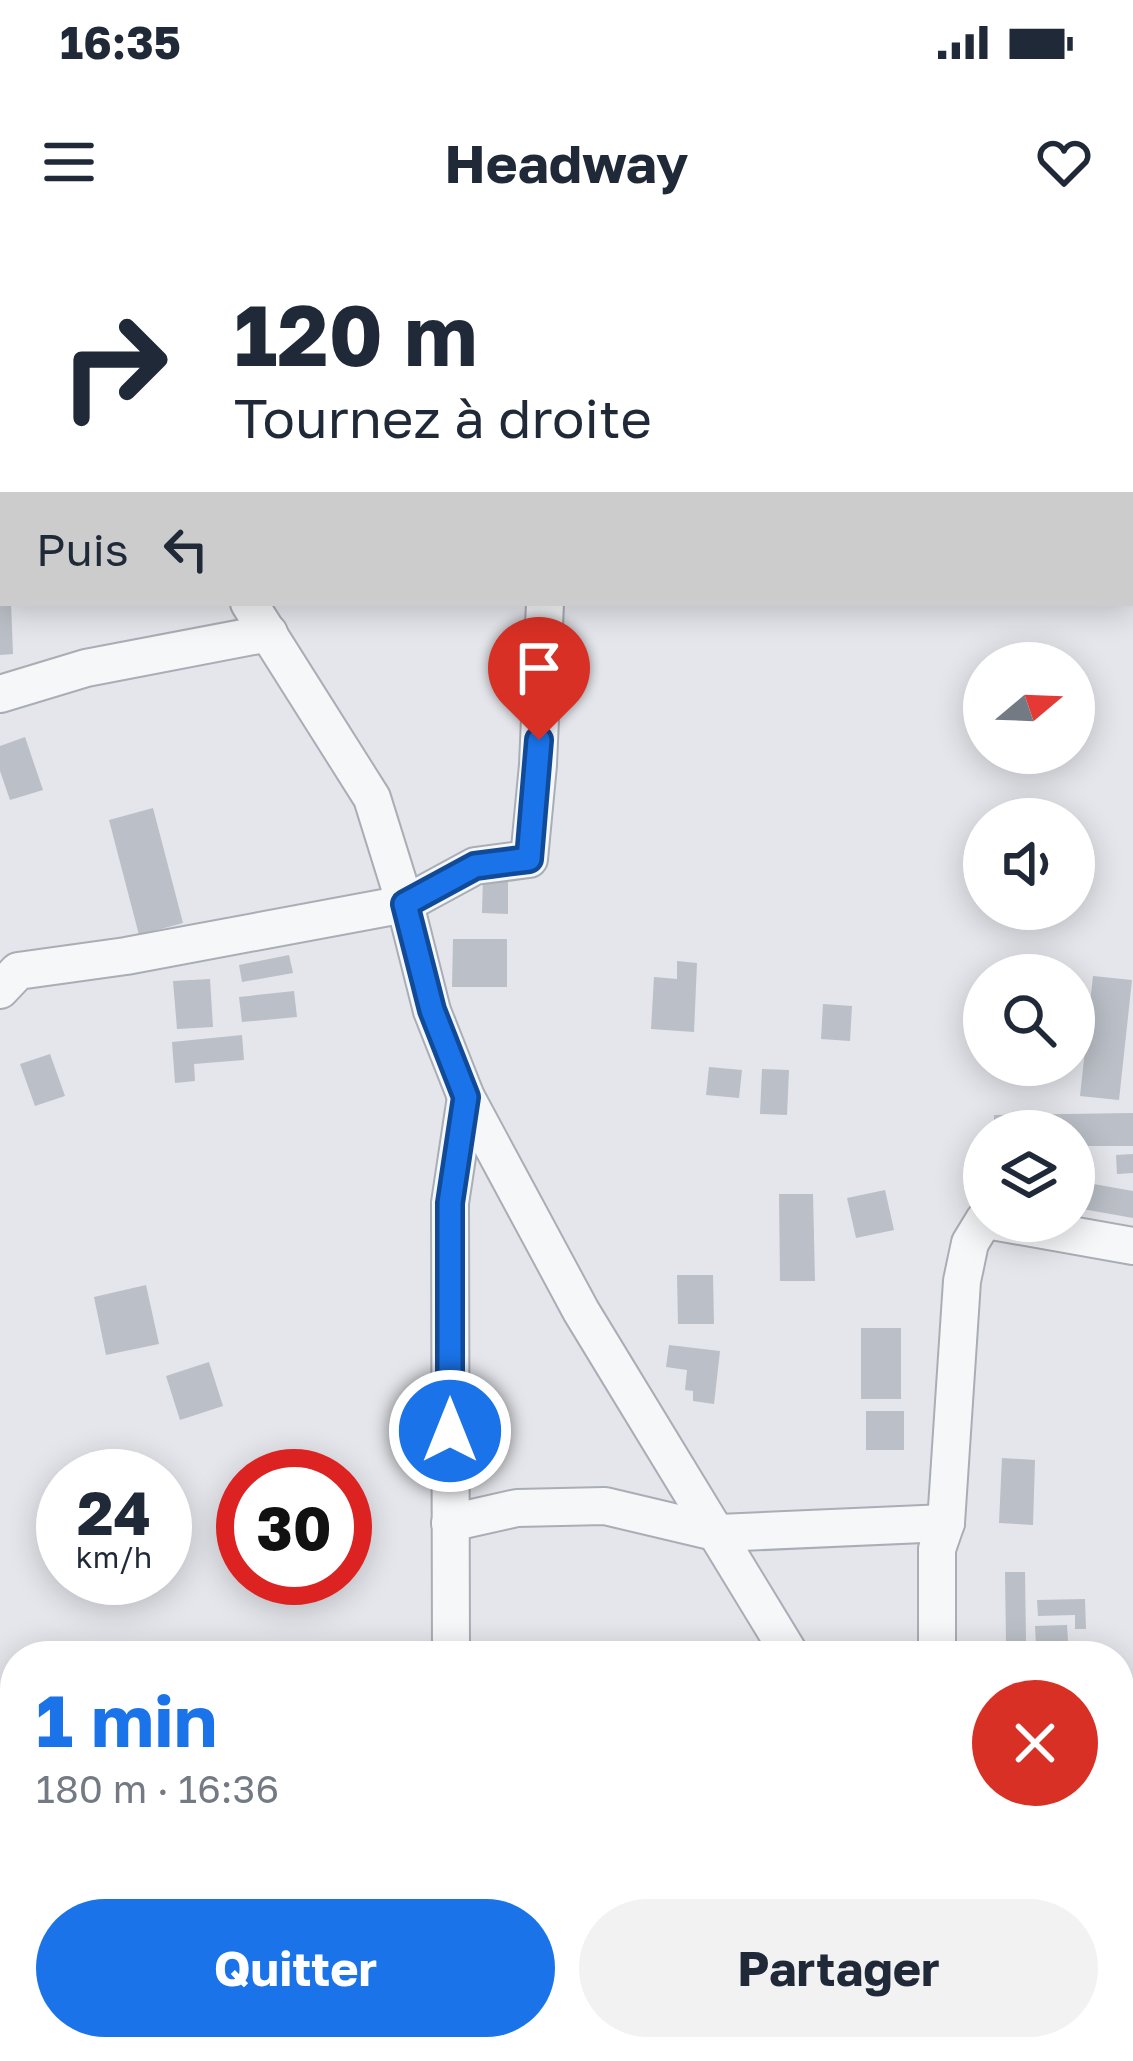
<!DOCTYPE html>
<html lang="fr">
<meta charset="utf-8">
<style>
:root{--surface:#fff;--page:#f2f2f3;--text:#1f2937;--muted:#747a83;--accent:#1a73e8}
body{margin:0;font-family:"Golos Text",sans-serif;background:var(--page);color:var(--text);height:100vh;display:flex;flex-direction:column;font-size:45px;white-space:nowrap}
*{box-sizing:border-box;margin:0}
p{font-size:39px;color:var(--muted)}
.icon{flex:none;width:66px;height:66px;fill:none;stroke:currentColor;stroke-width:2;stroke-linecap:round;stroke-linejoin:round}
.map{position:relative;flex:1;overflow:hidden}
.sheet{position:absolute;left:0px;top:1401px;width:1134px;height:420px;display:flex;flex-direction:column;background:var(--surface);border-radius:48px 48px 0 0;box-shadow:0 6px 30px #0003}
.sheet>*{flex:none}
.guide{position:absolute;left:0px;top:0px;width:1134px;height:366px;box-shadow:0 6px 30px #0003;background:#fff;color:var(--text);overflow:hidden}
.needle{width:78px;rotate:71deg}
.controls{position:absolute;left:963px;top:402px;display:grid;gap:24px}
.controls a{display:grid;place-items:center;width:132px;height:132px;border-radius:50%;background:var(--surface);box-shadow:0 6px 30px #0003;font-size:60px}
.speed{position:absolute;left:36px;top:1209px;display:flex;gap:24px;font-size:60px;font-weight:700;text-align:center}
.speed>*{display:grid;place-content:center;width:156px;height:156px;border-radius:50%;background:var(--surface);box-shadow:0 6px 30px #0003;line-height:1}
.speed small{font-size:30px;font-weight:400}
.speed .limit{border:18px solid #d22;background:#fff;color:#111}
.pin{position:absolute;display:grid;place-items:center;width:102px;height:102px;color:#fff;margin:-123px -51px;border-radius:50% 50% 50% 0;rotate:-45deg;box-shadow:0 0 12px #0007}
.pin .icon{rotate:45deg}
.me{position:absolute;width:132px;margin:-66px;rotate:0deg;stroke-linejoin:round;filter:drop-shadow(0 0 9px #0008)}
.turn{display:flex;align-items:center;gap:42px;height:252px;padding:0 36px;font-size:54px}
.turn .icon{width:156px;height:156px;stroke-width:2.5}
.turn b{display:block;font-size:84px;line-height:102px}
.then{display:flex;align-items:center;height:114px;padding:0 36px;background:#0003;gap:24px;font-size:45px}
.round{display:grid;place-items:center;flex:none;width:126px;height:126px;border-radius:63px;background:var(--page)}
.headline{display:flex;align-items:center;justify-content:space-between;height:204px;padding:0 36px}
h1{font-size:72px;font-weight:700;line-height:90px;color:var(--accent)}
.cta{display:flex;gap:24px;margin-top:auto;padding:24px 36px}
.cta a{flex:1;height:138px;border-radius:72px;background:var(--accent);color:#fff;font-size:48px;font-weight:700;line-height:138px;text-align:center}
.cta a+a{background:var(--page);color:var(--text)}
.status{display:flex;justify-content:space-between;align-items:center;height:84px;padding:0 60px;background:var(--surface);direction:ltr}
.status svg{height:33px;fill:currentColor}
header{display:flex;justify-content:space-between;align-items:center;height:156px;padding:0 36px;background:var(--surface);font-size:54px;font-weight:700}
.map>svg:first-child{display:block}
.building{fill:#bbbfc7}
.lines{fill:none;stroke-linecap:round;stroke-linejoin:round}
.minor-casing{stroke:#a9adb5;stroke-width:40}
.path{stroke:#c1c4c9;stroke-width:6;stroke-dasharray:9 9;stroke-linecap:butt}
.minor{stroke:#f6f7f9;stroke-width:36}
.route-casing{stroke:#114b97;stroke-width:30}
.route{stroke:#1a73e8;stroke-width:21}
</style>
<div class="status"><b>16:35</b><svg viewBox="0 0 49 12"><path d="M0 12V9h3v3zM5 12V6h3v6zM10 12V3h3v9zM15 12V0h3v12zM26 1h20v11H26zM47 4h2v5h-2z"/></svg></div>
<header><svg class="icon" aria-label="menu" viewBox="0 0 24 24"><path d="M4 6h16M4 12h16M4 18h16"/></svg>Headway<svg class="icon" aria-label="heart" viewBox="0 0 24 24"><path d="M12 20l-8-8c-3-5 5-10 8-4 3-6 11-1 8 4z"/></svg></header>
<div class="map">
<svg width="1133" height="1821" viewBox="0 0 1133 1821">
<rect width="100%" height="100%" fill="#e4e6eb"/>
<g class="building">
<polygon points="0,363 11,363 13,414 0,415"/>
<polygon points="25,497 43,550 10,560 0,531 0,506"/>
<polygon points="153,568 183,683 139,695 109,580"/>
<polygon points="483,637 508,637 508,674 482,673"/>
<polygon points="453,699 507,699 507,747 452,747"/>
<polygon points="289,715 293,733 242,742 239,725"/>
<polygon points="677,721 697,723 694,792 651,789 654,737 677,739"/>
<polygon points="1093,736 1132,740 1119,860 1080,856"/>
<polygon points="210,739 213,787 177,789 173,741"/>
<polygon points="294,751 297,777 242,782 239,757"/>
<polygon points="823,764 852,766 850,801 821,799"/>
<polygon points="242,795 244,820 194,824 195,841 175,843 172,802"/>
<polygon points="50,814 65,856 35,866 20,824"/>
<polygon points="709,827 742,830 739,858 706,855"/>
<polygon points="762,829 789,830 787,875 760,874"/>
<polygon points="1133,873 1133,906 1074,906 1074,891 994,891 994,875"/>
<polygon points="1133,914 1133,933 1117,934 1116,915"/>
<polygon points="1082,942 1133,951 1133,978 1077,968"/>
<polygon points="885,950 894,990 856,998 847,958"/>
<polygon points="779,954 813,954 815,1041 780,1041"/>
<polygon points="677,1035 713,1035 714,1084 678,1084"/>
<polygon points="146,1045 159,1104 106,1115 94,1057"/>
<rect x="861" y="1088" width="40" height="71"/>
<polygon points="669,1105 720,1111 714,1164 693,1161 693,1151 685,1150 687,1130 666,1127"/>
<polygon points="209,1122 223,1166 180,1180 166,1136"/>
<rect x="866" y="1171" width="38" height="39"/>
<polygon points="1002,1218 1035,1220 1033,1285 999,1283"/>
<polygon points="1005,1332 1025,1332 1026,1402 1006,1402"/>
<polygon points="1085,1359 1086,1389 1075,1389 1075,1375 1038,1376 1037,1360"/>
<polygon points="1067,1385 1069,1416 1050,1416 1050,1406 1036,1406 1035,1386"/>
<polygon points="405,1402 434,1407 433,1416 403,1416"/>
<rect x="1119" y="1501" width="14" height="49"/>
<polygon points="1119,1614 1133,1615 1133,1653 1119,1652"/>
<polygon points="0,1619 15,1620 15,1642 0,1641"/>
<polygon points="0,1735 15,1736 15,1765 0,1764"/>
<polygon points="4,1783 15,1785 15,1806 30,1806 28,1820 0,1817"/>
<polygon points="81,1806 105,1806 104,1820 81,1819"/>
<polygon points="349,1806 368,1806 369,1821 349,1821"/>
<polygon points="117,1807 156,1809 156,1821 116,1821"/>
<polygon points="289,1811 346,1818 346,1821 288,1821"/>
</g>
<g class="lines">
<defs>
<g id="minor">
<polyline points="32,0 33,3"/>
<polyline points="604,3 605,0"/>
<polyline points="0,34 3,33"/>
<polyline points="249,363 372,558 405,664 432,771 466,857 581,1071 791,1416"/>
<polyline points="0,454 86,428 269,393"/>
<polyline points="0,750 18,731 126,716 405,664 475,626 529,619 538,525 545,363"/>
<polyline points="992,981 1133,1006"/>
<polyline points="450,1283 517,1268 605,1266 719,1293 946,1283"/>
<polyline points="451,1416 450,963 466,857"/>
<polyline points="937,1416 937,1309 946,1283 962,1041 970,1003 984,980"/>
<polyline points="472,1806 473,1821"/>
<polyline points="959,1806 960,1821"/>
<polyline points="1081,1806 1094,1821"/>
<polyline points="35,1821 38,1806"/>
</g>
</defs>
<use href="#minor" class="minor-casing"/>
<polyline class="path" points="1131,123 1133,123"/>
<use href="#minor" class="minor"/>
</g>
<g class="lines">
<defs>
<polyline id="route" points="450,1191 450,963 466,857 432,770 405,664 475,626 529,619 539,500"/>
</defs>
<use href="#route" class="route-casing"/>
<use href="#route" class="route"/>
</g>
</svg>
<div class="controls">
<a><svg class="needle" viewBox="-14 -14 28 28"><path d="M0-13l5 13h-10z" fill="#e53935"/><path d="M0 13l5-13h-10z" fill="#747a83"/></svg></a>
<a><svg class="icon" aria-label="sound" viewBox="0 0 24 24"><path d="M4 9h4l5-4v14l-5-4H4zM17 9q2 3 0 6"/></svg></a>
<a><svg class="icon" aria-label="search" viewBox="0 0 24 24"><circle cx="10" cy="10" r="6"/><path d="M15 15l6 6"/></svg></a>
<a><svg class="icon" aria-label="layers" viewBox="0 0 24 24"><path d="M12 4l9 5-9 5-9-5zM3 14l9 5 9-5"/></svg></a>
</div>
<div class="speed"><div>24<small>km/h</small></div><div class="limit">30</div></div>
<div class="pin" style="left:539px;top:500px;background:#d93025"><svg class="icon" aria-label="arrive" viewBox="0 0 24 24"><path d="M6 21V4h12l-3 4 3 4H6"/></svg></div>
<svg class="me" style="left:450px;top:1191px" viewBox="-20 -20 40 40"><circle r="17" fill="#1a73e8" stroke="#fff" stroke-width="3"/><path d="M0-11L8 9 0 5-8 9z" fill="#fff"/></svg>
<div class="guide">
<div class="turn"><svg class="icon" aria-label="right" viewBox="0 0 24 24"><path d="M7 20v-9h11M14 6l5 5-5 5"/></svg><div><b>120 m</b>Tournez à droite</div></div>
<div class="then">Puis<svg class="icon" aria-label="left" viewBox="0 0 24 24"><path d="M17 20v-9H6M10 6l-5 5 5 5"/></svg></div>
</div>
<section class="sheet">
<div class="headline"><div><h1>1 min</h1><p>180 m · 16:36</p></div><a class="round" style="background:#d93025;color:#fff"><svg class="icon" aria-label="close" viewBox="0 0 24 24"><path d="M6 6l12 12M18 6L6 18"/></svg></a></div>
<div class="cta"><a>Quitter</a><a>Partager</a></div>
</section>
</div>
